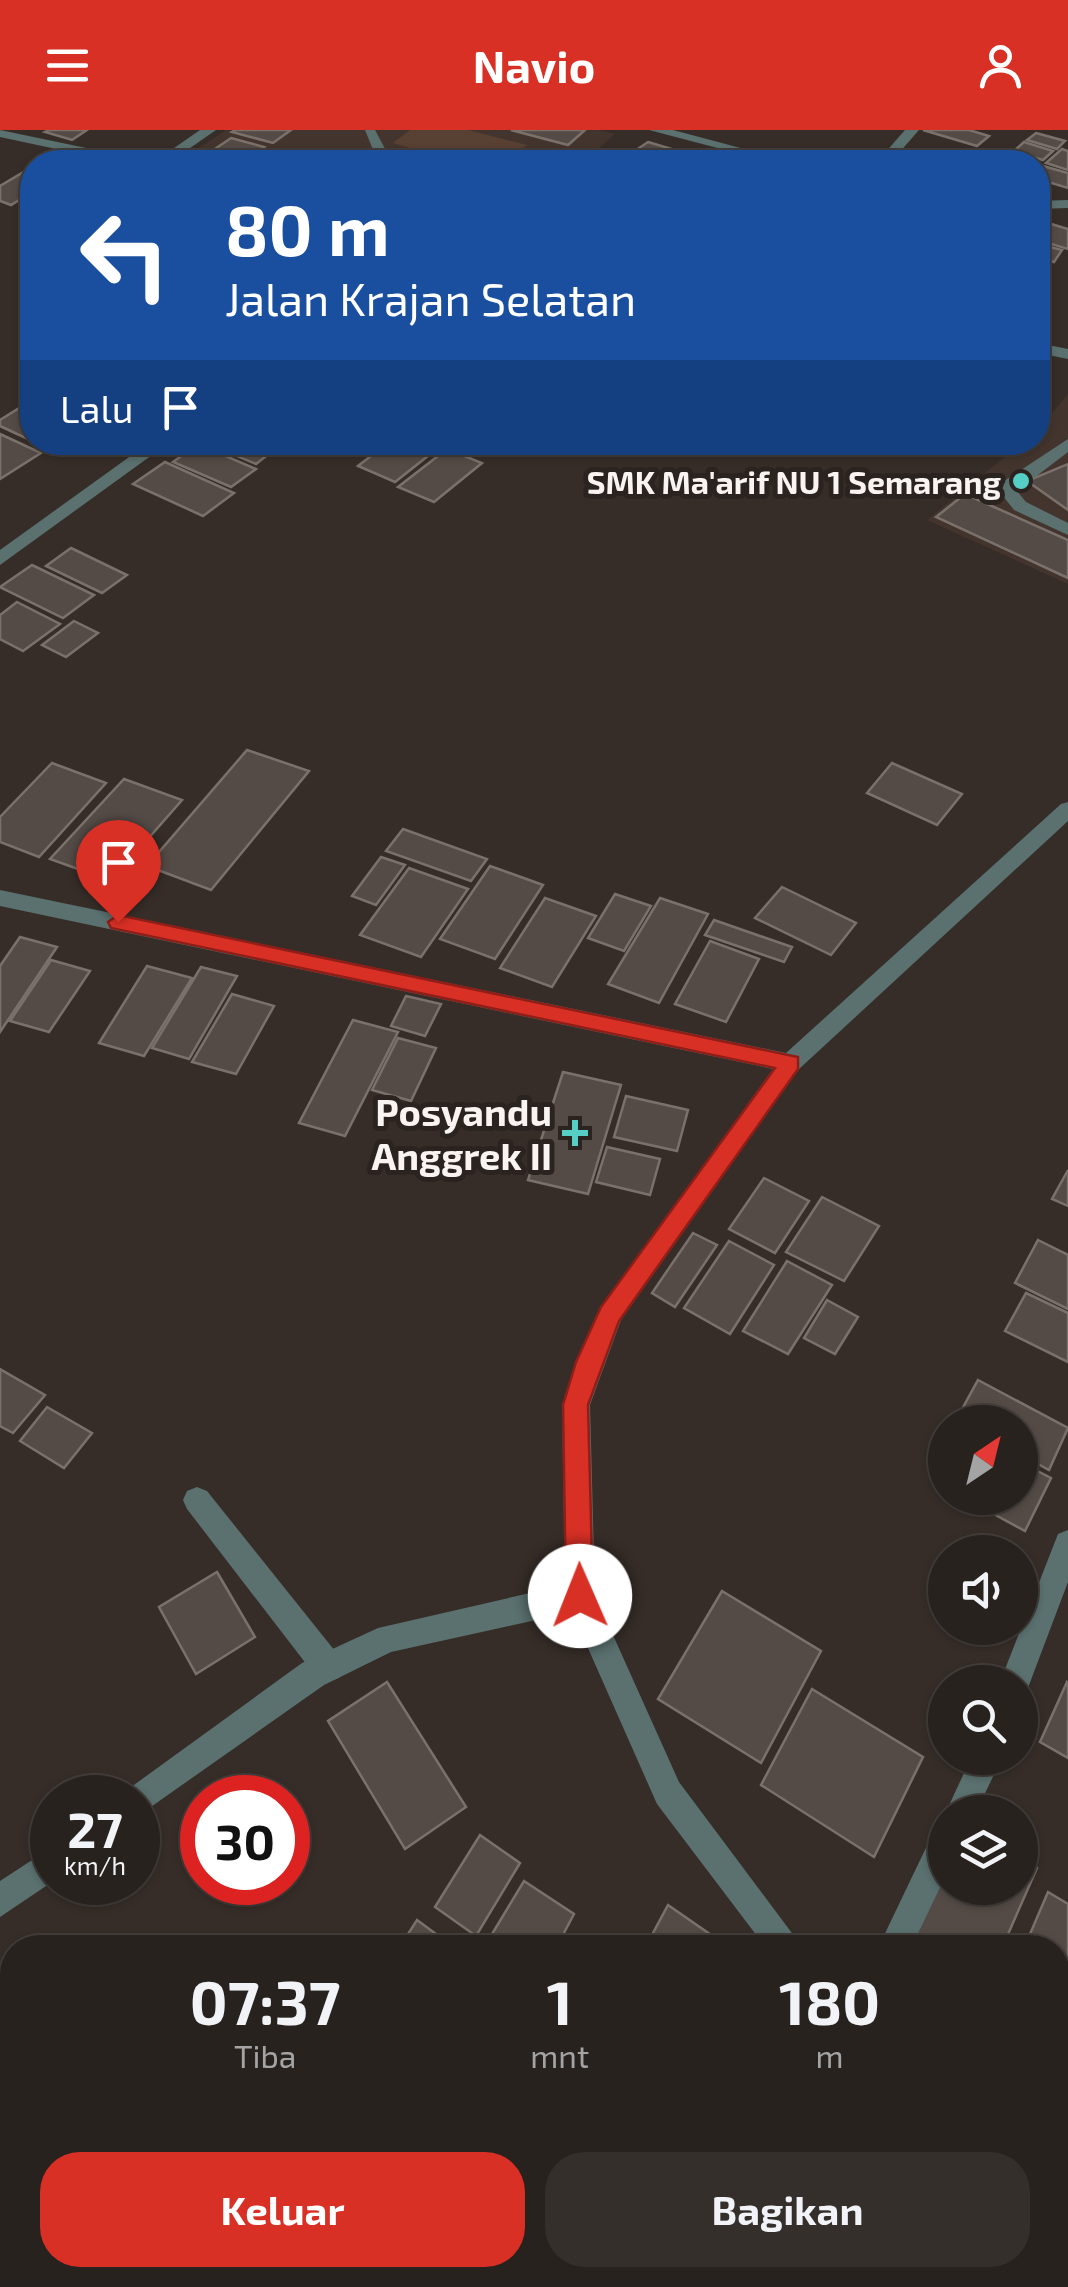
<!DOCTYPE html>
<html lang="id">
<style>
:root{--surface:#28221e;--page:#342f2b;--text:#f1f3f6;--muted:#a5a4a4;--line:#443f3c;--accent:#d93025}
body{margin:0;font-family:"Exo 2",sans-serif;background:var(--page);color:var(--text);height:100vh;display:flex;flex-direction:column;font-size:38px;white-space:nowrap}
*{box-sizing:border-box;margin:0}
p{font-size:32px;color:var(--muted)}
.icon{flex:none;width:55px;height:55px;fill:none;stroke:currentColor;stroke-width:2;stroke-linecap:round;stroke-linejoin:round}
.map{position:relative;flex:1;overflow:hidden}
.panel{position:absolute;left:0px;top:1805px;width:1070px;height:352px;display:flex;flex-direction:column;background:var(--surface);border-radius:40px 40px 0 0;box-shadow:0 2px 8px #0004,0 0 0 2px var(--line)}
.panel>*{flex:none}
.banner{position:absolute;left:20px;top:20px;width:1030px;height:305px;border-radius:40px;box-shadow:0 2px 8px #0004,0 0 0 2px var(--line);background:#1a4fa0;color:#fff;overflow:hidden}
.needle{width:65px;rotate:35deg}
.fabs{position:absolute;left:928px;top:1275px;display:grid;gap:20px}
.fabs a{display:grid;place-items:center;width:110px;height:110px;border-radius:50%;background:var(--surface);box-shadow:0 2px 8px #0004,0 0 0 2px var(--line);font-size:50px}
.speed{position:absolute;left:30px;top:1645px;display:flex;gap:20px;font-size:50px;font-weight:700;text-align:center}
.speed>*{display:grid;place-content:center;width:130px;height:130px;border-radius:50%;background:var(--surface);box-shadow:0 2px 8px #0004,0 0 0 2px var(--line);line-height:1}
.speed small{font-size:25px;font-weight:400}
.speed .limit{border:15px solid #d22;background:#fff;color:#111}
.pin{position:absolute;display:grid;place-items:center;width:85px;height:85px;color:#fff;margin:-102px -42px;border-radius:50% 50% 50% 0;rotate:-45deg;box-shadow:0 0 10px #0007}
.pin .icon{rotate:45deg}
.me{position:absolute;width:110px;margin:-55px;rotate:359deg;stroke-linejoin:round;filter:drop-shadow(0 0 8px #0008)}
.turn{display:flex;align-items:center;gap:35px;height:210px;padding:0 40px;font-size:45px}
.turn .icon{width:130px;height:130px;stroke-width:2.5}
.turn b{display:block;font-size:70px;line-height:85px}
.then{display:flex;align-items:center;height:95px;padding:0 40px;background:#0003;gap:20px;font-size:38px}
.eta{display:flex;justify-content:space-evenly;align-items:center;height:170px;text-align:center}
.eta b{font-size:60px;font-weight:700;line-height:70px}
.action{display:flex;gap:20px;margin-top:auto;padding:20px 40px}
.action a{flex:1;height:115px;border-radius:40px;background:var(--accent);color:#fff;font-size:40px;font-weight:700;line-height:115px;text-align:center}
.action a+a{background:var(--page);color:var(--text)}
header{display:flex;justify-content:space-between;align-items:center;height:130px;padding:0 40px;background:var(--accent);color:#fff;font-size:45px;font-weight:700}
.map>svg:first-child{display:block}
.built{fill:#43352d}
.green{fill:#584033}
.building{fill:#544b46;stroke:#7b716b;stroke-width:2.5}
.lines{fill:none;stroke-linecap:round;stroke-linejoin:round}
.service{fill:#5a716f;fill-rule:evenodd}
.minor{fill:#5a716f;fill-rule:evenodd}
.route{fill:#d93025;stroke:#8d1f18;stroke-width:2.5}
.poi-dot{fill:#55cec6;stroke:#2b231f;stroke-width:4}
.labels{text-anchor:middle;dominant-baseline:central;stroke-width:10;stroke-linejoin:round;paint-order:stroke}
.far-poi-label{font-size:32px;font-weight:bold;fill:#f9f4f1;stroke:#2b231f;text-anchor:end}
.poi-label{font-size:38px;font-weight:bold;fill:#f9f4f1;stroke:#2b231f;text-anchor:end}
</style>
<header><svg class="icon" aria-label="menu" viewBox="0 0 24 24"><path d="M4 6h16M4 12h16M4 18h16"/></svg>Navio<svg class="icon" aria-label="person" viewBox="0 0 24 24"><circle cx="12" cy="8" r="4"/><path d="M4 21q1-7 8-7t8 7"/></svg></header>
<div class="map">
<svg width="1068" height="2157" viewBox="0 0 1068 2157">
<rect width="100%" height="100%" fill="#362d28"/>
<g class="built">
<polygon points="226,0 598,0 615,4 583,32 220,32 190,24"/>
<polygon points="1068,264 1068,454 927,390 1022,313 1038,312 1038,300"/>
</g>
<path class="green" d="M410,0H468L527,15C486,49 440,26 393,13Z"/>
<g class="building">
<polygon points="49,0 87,0 72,10 45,2"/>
<polygon points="291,0 273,13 232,2 235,0"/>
<polygon points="511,0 585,0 568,15"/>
<polygon points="923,0 969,0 989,6 977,16"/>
<polygon points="1036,3 1065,11 1057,19 1027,10"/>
<polygon points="231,8 264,17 243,32 209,23"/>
<polygon points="648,12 685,23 672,32 618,32"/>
<polygon points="1024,12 1053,21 1043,30 1013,22"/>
<polygon points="1062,19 1068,21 1068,40 1046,33"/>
<polygon points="1043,36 1068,43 1068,58 1038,49"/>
<polygon points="32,37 32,62 11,75 0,71 0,56"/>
<polygon points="1038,90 1068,99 1068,119 1038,110 1041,104"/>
<polygon points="1038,114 1062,120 1054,132 1038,128"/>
<polygon points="32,270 32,311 0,296 0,290"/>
<polygon points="0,304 41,323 0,349"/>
<polygon points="284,312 256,334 206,313 207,312"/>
<polygon points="389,312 424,312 438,318 395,352 358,336"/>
<polygon points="198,314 256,339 231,357 173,332"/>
<polygon points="447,319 482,333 434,372 398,357"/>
<polygon points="165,332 234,363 203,386 133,354"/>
<polygon points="1068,334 1068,380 1027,351"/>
<polygon points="965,364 1068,410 1068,448 936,387"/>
<polygon points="71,418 127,445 102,463 46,436"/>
<polygon points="32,435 94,465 63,488 0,457"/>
<polygon points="17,472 60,494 23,521 0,509 0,485"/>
<polygon points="74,491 98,503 66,527 42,515"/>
<polygon points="247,620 309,641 211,760 147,736"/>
<polygon points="52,633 106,653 39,727 0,712 0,687"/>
<polygon points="892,633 962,664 937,695 867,663"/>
<polygon points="124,649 182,670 111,751 50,729"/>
<polygon points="403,699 487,729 471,751 386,721"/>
<polygon points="381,727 405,735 376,775 352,766"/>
<polygon points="490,736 543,755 495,829 440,809"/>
<polygon points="409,738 468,759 421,827 360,805"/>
<polygon points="782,757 856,793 831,825 755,788"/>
<polygon points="615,764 651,776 624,821 588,808"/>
<polygon points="545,768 596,786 552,857 500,838"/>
<polygon points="660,768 708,784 659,873 608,854"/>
<polygon points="714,790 792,817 784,832 705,805"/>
<polygon points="20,807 57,817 0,902 0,836"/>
<polygon points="710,811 759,829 726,892 675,874"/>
<polygon points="51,830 90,841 49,902 10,891"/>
<polygon points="147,836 192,848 144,926 99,913"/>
<polygon points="201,837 237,846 189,929 152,918"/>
<polygon points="232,864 274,876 236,944 192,932"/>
<polygon points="406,866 441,874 425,906 391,896"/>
<polygon points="353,890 398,902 345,1006 299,993"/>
<polygon points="398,908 436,918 411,971 372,960"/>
<polygon points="563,942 621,955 588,1064 528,1050"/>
<polygon points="626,966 688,980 677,1021 614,1007"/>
<polygon points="607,1017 660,1029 650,1065 596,1052"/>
<polygon points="1068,1040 1068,1076 1052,1069"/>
<polygon points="764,1048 809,1071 775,1123 729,1099"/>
<polygon points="822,1067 879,1096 844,1151 786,1122"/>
<polygon points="693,1103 717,1115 675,1177 652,1163"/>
<polygon points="1038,1110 1068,1125 1068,1179 1015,1153"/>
<polygon points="729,1111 774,1135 730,1204 684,1178"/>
<polygon points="787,1131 832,1155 788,1224 743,1201"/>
<polygon points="1026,1163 1068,1183 1068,1232 1005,1201"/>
<polygon points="827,1170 858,1187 835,1224 804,1208"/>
<polygon points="0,1239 45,1265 13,1303 0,1296"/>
<polygon points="978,1250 1068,1298 1049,1340 1020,1324 1020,1292 956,1290"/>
<polygon points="47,1277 92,1303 64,1338 20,1311"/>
<polygon points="1020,1332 1051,1348 1025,1401 964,1368 1020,1368"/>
<polygon points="217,1442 255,1507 196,1544 159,1477"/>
<polygon points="722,1461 821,1521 761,1633 658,1569"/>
<polygon points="387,1552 466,1677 405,1719 328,1591"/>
<polygon points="1067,1552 1068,1553 1068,1628 1040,1612"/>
<polygon points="812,1559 923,1627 874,1727 761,1655"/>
<polygon points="480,1705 520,1733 476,1806 435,1777"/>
<polygon points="1020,1728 1037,1738 1002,1818 905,1818 945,1730 945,1758 1020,1758"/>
<polygon points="524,1751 574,1784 556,1818 491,1818 486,1814"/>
<polygon points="1048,1762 1068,1774 1068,1872 1058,1866 1058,1818 1024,1818"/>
<polygon points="668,1775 727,1816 726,1818 645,1818"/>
<polygon points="417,1790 455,1818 399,1818"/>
<polygon points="287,2145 338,2145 331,2157 301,2157"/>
<polygon points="473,2145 523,2145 538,2157 466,2157"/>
<polygon points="682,2145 766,2145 782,2157 677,2157"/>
<polygon points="873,2145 971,2145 966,2157 868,2157"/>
</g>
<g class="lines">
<g class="service">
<polygon points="365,0 375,0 392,32 378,32"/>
<polygon points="1068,309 1068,322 1017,361 1026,372 1068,393 1068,405 1014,380 999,361 1004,351"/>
<polygon points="197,1357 207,1361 339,1526 343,1537 339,1548 328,1552 317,1548 187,1379 183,1370 187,1361"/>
</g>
<g class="minor">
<polygon points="0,0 134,28 141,32 117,32 0,7"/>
<polygon points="200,0 216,0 170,32 154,32"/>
<polygon points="649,0 673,0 793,32 771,32"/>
<polygon points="905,0 919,0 891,32 877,32"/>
<polygon points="1068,70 1068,78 1038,79 1038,71"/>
<polygon points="1038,213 1068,219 1068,229 1038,223"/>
<polygon points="150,312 170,312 0,435 0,420"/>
<polygon points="1068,672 1068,691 798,940 621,1190 590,1275 595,1465 679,1652 803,1818 766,1818 657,1674 572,1482 391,1522 324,1555 138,1686 138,1668 124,1668 127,1660 302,1533 378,1498 565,1455 562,1275 597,1184 773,939 0,776 0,760 786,923 1061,674"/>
<polygon points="1068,1400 1068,1452 1026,1563 1020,1565 1020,1552 1000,1552 1058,1404"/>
<polygon points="971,1628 1002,1628 976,1682 945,1684"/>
<polygon points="945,1696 945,1747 911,1818 878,1818 934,1701"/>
<polygon points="52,1717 52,1752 0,1787 0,1751"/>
<polygon points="996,2145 1035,2145 1040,2157 1001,2157"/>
</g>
</g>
<polygon class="route" points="118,785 798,927 798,939 619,1191 588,1275 593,1466 589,1475 580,1479 570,1475 566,1466 563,1275 576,1232 601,1177 775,938 111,798 108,792"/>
<g class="poi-dot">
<circle cx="1021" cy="351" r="10"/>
<path d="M570 988h10v10h10v10h-10v10h-10v-10h-10v-10h10z"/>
</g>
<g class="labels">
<g class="far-poi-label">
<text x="1001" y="351">SMK Ma'arif NU 1 Semarang</text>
</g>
<g class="poi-label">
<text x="552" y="981">Posyandu<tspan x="552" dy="44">Anggrek II</tspan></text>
</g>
</g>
</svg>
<div class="fabs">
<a><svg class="needle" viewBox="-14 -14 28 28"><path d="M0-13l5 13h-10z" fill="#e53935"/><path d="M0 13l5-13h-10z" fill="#a5a4a4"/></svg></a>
<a><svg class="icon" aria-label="sound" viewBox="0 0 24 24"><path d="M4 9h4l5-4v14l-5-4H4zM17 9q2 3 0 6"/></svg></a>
<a><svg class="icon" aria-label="search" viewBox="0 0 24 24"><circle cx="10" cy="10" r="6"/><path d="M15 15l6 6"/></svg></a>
<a><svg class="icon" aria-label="layers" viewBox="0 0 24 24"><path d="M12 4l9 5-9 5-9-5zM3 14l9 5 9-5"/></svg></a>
</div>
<div class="speed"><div>27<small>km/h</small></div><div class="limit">30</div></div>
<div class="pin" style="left:118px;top:792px;background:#d93025"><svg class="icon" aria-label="arrive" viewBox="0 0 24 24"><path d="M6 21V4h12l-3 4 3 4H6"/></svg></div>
<svg class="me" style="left:580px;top:1466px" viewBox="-20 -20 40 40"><circle r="19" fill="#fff"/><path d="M0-13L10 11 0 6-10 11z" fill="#d93025"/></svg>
<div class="banner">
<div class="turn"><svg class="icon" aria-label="left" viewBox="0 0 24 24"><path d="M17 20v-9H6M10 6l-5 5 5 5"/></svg><div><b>80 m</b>Jalan Krajan Selatan</div></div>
<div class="then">Lalu<svg class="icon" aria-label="arrive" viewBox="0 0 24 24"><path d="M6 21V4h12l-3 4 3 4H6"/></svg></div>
</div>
<section class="panel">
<div class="eta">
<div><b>07:37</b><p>Tiba</p></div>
<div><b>1</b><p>mnt</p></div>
<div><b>180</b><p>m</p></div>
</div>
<div class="action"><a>Keluar</a><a>Bagikan</a></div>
</section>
</div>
